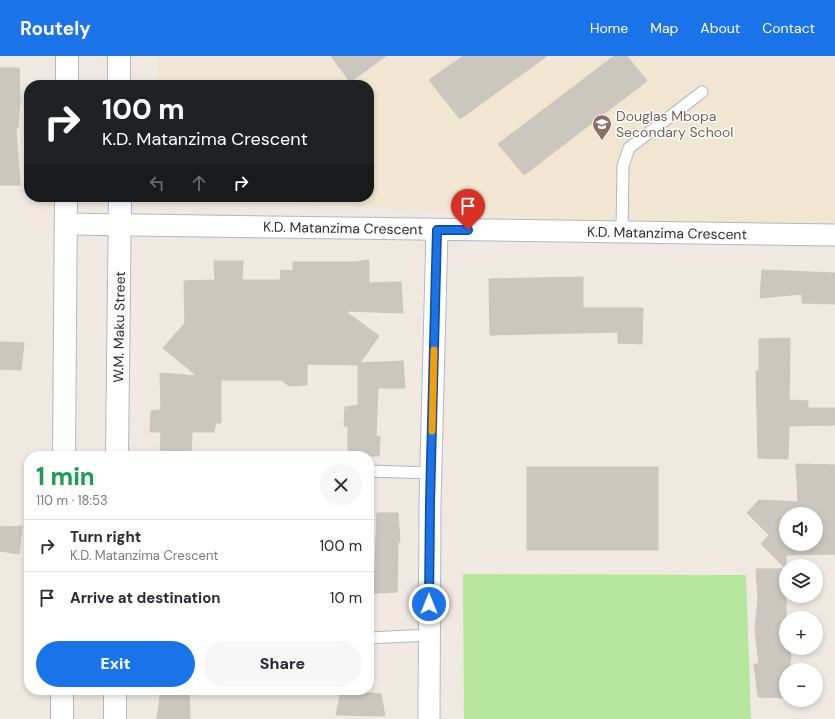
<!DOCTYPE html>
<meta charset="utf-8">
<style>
:root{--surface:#fff;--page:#f7f7f7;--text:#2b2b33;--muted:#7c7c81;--line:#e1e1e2;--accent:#1a73e8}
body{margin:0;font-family:"DM Sans",sans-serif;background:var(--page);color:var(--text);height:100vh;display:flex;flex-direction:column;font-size:15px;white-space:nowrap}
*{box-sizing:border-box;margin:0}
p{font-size:13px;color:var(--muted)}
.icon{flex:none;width:22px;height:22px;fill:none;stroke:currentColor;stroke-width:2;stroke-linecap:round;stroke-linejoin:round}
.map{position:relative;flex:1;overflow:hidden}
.drawer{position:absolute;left:24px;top:395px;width:350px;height:244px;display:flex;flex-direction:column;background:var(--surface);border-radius:16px;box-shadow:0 2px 6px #0003}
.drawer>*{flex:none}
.top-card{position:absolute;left:24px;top:24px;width:350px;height:122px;border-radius:16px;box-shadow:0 2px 6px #0003;background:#202124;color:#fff;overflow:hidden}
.tools{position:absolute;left:779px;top:451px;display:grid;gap:8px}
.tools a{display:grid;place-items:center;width:44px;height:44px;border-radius:50%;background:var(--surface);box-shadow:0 2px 6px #0003;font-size:20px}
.pin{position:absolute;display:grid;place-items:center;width:34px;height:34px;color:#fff;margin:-41px -17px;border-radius:50% 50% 50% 0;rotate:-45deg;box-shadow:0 0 4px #0007}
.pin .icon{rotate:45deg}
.me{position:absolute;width:44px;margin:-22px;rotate:0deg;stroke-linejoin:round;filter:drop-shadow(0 0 3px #0008)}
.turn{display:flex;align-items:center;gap:14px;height:84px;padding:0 12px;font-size:18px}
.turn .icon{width:52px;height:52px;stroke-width:2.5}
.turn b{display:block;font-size:28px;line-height:34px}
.lanes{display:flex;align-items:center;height:38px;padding:0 12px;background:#0003;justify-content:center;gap:20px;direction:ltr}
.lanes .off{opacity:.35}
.round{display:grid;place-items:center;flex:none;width:42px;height:42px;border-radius:21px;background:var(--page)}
.headline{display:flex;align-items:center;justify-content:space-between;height:68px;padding:0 12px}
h1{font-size:24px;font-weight:800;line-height:30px;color:#1e9e55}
.button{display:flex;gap:8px;margin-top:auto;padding:8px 12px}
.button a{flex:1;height:46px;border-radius:24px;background:var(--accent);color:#fff;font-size:16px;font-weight:800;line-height:46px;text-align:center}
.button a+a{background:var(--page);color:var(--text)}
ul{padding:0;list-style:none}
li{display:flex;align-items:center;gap:12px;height:52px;padding:0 12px;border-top:1px solid var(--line)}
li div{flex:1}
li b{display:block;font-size:15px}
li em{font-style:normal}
header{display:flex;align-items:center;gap:24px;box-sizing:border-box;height:56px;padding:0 20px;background:var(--accent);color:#fff}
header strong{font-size:19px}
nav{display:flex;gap:22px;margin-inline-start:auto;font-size:14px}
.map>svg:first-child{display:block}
.education{fill:#f0e6d1}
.green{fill:#b6e59e}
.building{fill:#cbc7bf;stroke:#cbc5ba;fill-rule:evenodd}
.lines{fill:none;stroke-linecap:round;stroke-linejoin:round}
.lane-casing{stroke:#b4b7c1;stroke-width:13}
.street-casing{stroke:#b4b7c1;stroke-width:23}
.secondary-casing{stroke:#b4b7c1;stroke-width:24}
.lane{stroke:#fff;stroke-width:11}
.street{stroke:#fff;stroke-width:21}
.secondary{stroke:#fff;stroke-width:22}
.route-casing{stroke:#114b97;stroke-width:10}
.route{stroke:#1a73e8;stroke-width:7}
.slow{stroke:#f59e0b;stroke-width:7}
.labels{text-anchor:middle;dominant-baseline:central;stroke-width:3;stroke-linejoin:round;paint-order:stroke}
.education-label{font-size:14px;fill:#785e54;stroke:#fff;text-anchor:start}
.street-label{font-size:14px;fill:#2e2e2e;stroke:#fff}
</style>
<header>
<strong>Routely</strong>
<nav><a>Home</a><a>Map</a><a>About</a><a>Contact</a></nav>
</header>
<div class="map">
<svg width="835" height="663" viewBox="0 0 835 663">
<rect width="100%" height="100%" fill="#efe9e1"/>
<polygon class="education" points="158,0 835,0 835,168 680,172 225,141 369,141 369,29 158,29"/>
<polygon class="green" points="463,518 746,519 751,663 464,663"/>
<g class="building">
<polygon points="331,0 386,0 350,26"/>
<polygon points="463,0 547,0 460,63 429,24"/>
<polygon points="614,0 627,0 647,25 524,119 498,88"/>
<polygon points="0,12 19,12 20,41 18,72 16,72 20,129 0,129"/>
<polygon points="369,204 369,227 401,226 403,257 345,255 379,280 360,307 403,305 405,332 378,332 376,380 380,381 379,400 348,400 348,370 344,370 345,351 358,349 358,309 307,308 307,329 289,330 281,324 221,324 221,367 216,367 214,376 192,376 191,400 160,400 161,376 150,376 151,355 161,354 160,317 197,320 163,292 185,267 184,225 215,224 214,205 243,205 242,224 280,224 281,214 293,215 293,206 354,206"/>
<polygon points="762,214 835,217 835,248 802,247 802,238 760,242"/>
<polygon points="583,221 583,252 643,252 642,288 618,287 618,276 490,279 489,223"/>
<polygon points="790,282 789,344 808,345 808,352 835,352 835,369 789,370 788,403 758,402 756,315 759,315 759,283"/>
<polygon points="0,286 24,287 21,314 0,313"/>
<path d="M796,408L835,409V498L786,499V592H790L791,603H790V614H786V642L758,641L754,608H759L755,574L758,544L756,513H786L761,488L769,479L747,457L759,444L798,446ZM786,458H816V488H786Z"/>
<rect x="527" y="411" width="131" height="83"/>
<polygon points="377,457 398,457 400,486 398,486 397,536 374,537"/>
<polygon points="22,470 19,498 0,495 0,471"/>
<polygon points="161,634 189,634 190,663 157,663"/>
<polygon points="341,635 381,638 385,660 336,659"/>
</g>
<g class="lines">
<defs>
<g id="lane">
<polyline points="622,177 623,110 629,92 702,36"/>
<polyline points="369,415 431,417"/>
<polyline points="369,582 429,579"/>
</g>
<g id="street">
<polyline points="66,168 835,179"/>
<polyline points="429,663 430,446 437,174"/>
</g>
<g id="secondary">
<polyline points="119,0 119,29"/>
<polyline points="67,29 67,0"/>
<polyline points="64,400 66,141"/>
<polyline points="117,400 120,141"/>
<polyline points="62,663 62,634"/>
<polyline points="115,663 115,634"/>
</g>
</defs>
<use href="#lane" class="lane-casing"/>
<use href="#street" class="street-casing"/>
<use href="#secondary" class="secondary-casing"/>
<use href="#lane" class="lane"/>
<use href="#street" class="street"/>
<use href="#secondary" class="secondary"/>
</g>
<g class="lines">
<defs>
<polyline id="route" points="429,548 430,446 437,174 468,174"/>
</defs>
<use href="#route" class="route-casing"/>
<use href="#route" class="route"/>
<polyline class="slow" points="432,375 434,294"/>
</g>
<defs>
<symbol id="school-pin" viewBox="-11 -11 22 30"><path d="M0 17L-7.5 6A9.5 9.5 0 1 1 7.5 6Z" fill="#8d6e63" stroke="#fff"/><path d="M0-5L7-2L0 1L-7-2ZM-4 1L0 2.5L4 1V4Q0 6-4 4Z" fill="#fff"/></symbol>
</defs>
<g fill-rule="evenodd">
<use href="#school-pin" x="591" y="57" width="22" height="30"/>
</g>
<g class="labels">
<g class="education-label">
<text x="616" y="60">Douglas Mbopa<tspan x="616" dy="16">Secondary School</tspan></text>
</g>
<g class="street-label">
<text transform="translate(343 172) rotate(1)">K.D. Matanzima Crescent</text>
<text transform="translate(667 177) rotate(1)">K.D. Matanzima Crescent</text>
<text transform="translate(119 271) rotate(-89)">W.M. Maku Street</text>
</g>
</g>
</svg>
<div class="tools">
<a><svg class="icon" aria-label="sound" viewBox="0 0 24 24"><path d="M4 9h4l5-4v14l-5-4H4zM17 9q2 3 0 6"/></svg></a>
<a><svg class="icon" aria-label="layers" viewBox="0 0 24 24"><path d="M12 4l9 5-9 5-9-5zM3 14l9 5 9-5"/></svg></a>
<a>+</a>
<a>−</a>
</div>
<div class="pin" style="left:468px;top:174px;background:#d93025"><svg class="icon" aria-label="arrive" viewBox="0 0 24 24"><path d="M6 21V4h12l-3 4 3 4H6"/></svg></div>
<svg class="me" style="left:429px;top:548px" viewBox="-20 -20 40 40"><circle r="17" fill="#1a73e8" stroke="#fff" stroke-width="3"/><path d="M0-11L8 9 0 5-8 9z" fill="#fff"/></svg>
<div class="top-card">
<div class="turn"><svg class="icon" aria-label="right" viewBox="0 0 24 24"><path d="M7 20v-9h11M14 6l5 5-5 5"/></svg><div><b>100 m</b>K.D. Matanzima Crescent</div></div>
<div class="lanes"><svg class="icon off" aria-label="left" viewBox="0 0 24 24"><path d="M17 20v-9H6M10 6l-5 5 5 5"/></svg><svg class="icon off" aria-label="ahead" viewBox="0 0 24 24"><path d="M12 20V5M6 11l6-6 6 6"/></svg><svg class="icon" aria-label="right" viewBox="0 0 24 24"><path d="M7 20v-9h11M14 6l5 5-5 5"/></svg></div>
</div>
<section class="drawer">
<div class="headline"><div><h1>1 min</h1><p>110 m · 18:53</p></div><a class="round"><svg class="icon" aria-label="close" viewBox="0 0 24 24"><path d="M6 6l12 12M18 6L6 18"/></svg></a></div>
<ul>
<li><svg class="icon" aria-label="right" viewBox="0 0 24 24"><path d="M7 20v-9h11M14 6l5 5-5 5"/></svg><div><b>Turn right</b><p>K.D. Matanzima Crescent</p></div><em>100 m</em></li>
<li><svg class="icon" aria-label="arrive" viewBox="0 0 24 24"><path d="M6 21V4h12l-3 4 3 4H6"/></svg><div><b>Arrive at destination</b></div><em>10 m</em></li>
</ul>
<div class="button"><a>Exit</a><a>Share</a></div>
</section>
</div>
